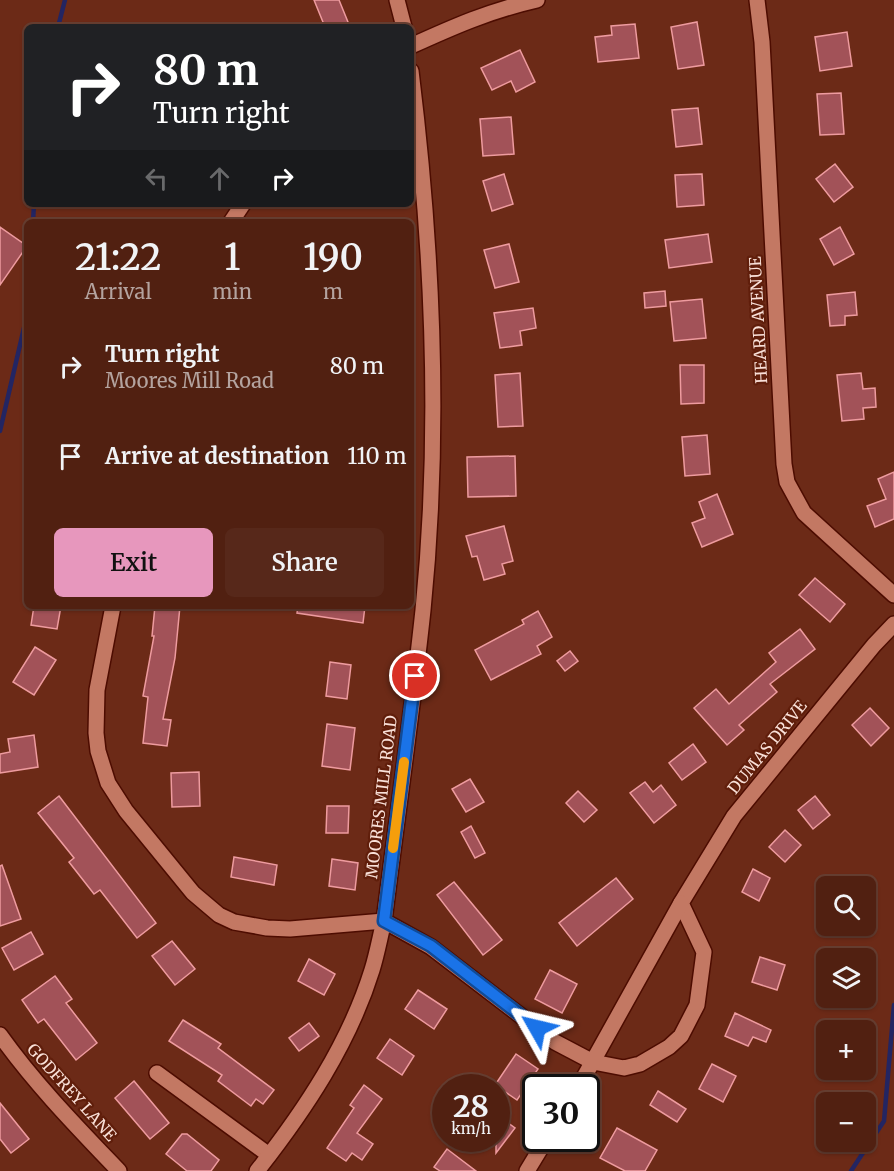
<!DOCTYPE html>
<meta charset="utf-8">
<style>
:root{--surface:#512011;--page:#57281a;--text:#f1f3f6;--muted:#b4a39f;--line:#673e31;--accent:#e797bd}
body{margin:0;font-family:Merriweather,serif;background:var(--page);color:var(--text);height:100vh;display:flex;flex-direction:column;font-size:22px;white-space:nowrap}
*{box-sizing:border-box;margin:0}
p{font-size:20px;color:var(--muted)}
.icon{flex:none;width:33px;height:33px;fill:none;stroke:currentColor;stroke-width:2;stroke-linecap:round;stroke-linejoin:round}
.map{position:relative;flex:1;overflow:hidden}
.sheet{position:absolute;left:24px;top:219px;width:390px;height:390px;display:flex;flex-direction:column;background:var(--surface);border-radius:9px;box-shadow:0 2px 4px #0004,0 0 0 2px var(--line)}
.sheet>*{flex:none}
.banner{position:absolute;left:24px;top:24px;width:390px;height:183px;border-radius:9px;box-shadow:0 2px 4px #0004,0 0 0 2px var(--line);background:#202124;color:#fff;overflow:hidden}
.fabs{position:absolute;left:816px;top:876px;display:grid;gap:12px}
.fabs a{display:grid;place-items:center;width:60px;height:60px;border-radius:9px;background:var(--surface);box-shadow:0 2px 4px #0004,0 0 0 2px var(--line);font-size:30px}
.speed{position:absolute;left:432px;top:1074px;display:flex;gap:12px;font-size:30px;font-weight:700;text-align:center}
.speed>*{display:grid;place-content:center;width:78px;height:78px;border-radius:50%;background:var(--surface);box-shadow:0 2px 4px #0004,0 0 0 2px var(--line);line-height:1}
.speed small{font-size:15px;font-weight:400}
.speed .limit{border:3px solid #111;border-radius:9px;background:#fff;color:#111}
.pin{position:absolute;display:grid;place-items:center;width:51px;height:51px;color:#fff;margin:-26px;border:3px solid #fff;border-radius:50%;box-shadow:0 2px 6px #0007}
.me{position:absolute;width:66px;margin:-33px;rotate:307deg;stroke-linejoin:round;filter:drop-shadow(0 0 4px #0008)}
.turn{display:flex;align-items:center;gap:21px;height:126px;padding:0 30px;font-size:27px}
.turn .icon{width:78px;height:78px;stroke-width:2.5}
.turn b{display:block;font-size:42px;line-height:51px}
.lanes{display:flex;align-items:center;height:57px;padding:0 30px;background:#0003;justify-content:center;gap:30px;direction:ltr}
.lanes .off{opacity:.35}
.eta{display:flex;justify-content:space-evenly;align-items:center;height:102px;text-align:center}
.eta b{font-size:36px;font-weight:600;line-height:42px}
.primary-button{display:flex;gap:12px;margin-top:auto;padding:12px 30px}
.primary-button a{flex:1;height:69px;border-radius:9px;background:var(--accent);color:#111;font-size:24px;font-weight:600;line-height:69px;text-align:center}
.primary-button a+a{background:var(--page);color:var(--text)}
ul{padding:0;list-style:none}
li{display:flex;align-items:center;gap:18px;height:90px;padding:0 30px}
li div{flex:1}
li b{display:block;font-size:22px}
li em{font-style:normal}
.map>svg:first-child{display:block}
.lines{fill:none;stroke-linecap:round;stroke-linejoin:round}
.stream{stroke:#232562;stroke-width:4.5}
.building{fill:#a25258;stroke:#ee9b9f;stroke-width:1.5}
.minor-casing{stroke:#4d0c00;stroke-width:18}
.minor{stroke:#c37863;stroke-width:15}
.route-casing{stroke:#114b97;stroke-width:15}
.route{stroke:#1a73e8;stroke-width:10}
.slow{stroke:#f59e0b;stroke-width:10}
.labels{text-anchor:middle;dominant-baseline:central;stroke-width:4.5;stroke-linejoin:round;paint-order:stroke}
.street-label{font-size:16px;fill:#f9e0d8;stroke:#601e0b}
</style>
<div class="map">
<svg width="894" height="1171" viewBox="0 0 894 1171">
<rect width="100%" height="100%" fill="#6c2a17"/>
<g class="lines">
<g class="stream">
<polyline points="58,27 65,0"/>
<polyline points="33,222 34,204"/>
<polyline points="0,431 27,315"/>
<polyline points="851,1171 884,1121 894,1005"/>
</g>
</g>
<g class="building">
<polygon points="314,0 339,0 350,27 325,27"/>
<polygon points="697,22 704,65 678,69 671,27"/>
<polygon points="635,24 639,58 598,62 595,37 612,35 611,26"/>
<polygon points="847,32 852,66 820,71 815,37"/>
<polygon points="520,50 535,82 516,92 511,81 492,90 481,68"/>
<polygon points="841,93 844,134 820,135 817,94"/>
<polygon points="698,108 702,144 676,147 672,110"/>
<polygon points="511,117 514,154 483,156 480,119"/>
<polygon points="835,164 853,187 834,202 816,179"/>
<polygon points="504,174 513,204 492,211 483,181"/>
<polygon points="702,174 704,205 677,207 675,175"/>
<polygon points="0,227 27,246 0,285"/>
<polygon points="840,227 854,254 834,265 820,239"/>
<polygon points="708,234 712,262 669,268 665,240"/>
<polygon points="509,244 519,282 495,288 484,250"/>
<polygon points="665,291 666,306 645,308 644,293"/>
<polygon points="855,292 857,315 845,316 845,325 830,326 827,295"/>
<polygon points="702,299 706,338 674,341 670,302"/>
<polygon points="533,308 536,328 520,331 522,345 500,348 494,313"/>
<polygon points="680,365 704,365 704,403 681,404"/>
<polygon points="520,373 523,426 498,427 495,375"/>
<polygon points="861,373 863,389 875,388 876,407 863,408 864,419 842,421 837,375"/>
<polygon points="707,435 710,474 685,476 682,437"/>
<polygon points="515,456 516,496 468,497 467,457"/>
<polygon points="894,472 894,519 875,527 867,506 886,499 878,479"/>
<polygon points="717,494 733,534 702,547 692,523 705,518 699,502"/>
<polygon points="504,526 513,561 502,564 505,574 484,580 477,556 472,557 466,536"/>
<polygon points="815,578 845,604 830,622 799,595"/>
<polygon points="34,606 61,606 57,629 31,625"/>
<polygon points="155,606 180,606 175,658 163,719 171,720 167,746 143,743 148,697 143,696 154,636 152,636"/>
<polygon points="298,606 365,606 363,623 297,613"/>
<polygon points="538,611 552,637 537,646 541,654 491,680 475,650 524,624 522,620"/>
<polygon points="800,629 815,649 770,684 777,692 739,725 744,730 727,745 694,708 716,689 729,704 776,662 769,653"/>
<polygon points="35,647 56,660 34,695 13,682"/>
<polygon points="570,651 578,661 565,671 557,661"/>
<polygon points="330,662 351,665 347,699 326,696"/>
<polygon points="870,708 889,728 871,746 852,725"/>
<polygon points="327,724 355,728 350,770 322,766"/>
<polygon points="34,735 38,767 0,773 0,754 10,752 8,739"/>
<polygon points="693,744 706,762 682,780 669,763"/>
<polygon points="199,772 200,806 172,807 171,773"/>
<polygon points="470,779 484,802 466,812 452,789"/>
<polygon points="645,782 653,792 661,785 676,805 654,823 630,793"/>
<polygon points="578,791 597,810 584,822 566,803"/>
<polygon points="59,796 156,923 137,938 100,890 94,894 69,862 74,858 38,813"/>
<polygon points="815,796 830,815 813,829 798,810"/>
<polygon points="327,806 349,806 348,833 326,833"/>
<polygon points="471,826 485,853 475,858 461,832"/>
<polygon points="785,830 801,845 785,862 769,847"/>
<polygon points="234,857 277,865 274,885 231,877"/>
<polygon points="332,859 358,863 355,890 329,886"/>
<polygon points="2,865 21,919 0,926 0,866"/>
<polygon points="753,869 770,878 759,901 742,892"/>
<polygon points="616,878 633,899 577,946 559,923"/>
<polygon points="454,882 502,940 483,955 437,895"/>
<polygon points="31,932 43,954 14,970 2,948"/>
<polygon points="172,941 195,969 175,985 152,956"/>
<polygon points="760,957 785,965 777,990 752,982"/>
<polygon points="309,959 335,974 324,995 298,981"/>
<polygon points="550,970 577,984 562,1013 535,999"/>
<polygon points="55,976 72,999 66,1003 97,1043 76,1060 44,1019 38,1023 22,1000"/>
<polygon points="418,990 447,1009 434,1029 405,1009"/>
<polygon points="735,1013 771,1030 766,1042 753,1037 748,1046 725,1036"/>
<polygon points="183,1020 221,1044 218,1048 274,1090 263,1104 256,1099 251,1106 218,1081 222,1075 169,1041"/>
<polygon points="309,1023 319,1036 299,1051 289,1038"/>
<polygon points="390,1039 414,1056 402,1075 377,1058"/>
<polygon points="516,1054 538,1069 517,1100 495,1085"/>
<polygon points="712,1064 736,1076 723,1102 699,1089"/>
<polygon points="134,1081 169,1123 150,1139 115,1098"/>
<polygon points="364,1085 382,1099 357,1133 373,1144 362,1160 352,1153 346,1161 327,1148 354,1108 350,1105"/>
<polygon points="658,1091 686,1109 677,1122 650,1105"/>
<polygon points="0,1103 29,1139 11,1153 0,1139"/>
<polygon points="496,1114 515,1128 496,1153"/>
<polygon points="617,1128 657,1150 645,1171 625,1171 600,1158"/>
<polygon points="182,1134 187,1134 219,1160 211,1171 187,1171 166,1154"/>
<polygon points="447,1149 476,1171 440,1171 434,1167"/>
</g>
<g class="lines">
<defs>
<g id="minor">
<polyline points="397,0 404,27"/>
<polyline points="757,0 762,42 784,464 787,482 804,513 894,595"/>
<path d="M411,46C455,26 489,11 537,0"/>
<polyline points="231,222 243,204"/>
<polyline points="113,606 97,690 96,733 98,751 108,783 126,811 193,893 219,915 234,922 267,928 290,929 384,921 431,947 555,1042 593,1062 624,1068 640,1064 669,1047 681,1036 697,1005 704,952 681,903 734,816 874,645 894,624"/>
<path d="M0,1035C35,1084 77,1127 119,1171"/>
<polyline points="157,1073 269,1155"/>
<polyline points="578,1088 681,903"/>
<path d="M257,1171C305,1110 349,1044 372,970C377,954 380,937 384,921C397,817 412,714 423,610C441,432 433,249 411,71"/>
<polyline points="527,1171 547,1138"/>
</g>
</defs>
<use href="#minor" class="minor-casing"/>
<use href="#minor" class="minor"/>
</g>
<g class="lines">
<defs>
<polyline id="route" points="415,676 384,921 431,946 537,1028"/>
</defs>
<use href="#route" class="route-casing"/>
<use href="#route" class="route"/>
<polyline class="slow" points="393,848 404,762"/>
</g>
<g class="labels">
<g class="street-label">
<text transform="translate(758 320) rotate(-93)">HEARD AVENUE</text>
<text transform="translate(767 747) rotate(-51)">DUMAS DRIVE</text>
<text transform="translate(381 797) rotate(-83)">MOORES MILL ROAD</text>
<text transform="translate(72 1092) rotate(48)">GODFREY LANE</text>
</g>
</g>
</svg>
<div class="fabs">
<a><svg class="icon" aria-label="search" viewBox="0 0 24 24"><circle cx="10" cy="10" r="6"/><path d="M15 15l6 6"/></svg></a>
<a><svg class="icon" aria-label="layers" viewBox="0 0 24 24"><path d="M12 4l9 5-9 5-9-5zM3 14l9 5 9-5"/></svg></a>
<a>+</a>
<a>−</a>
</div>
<div class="speed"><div>28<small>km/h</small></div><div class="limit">30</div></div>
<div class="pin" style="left:415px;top:676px;background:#d93025"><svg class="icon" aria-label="arrive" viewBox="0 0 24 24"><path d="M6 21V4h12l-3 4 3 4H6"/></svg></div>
<svg class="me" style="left:537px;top:1028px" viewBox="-20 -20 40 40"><path d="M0-17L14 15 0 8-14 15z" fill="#1a73e8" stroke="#fff" stroke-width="4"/></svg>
<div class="banner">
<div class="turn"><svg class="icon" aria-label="right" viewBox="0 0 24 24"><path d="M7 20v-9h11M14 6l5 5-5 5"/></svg><div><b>80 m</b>Turn right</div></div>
<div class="lanes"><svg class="icon off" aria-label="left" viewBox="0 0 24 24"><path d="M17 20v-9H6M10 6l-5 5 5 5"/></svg><svg class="icon off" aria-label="ahead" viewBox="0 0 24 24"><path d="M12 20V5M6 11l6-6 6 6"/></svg><svg class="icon" aria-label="right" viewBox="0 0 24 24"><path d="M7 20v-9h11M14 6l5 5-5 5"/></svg></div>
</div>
<section class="sheet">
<div class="eta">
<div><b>21:22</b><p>Arrival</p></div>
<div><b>1</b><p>min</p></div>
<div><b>190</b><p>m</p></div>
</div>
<ul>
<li><svg class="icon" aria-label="right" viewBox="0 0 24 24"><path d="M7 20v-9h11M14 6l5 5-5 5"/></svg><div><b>Turn right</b><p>Moores Mill Road</p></div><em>80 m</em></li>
<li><svg class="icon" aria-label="arrive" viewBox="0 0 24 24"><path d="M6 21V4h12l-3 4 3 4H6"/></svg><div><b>Arrive at destination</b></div><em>110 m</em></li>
</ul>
<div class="primary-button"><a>Exit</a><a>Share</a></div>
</section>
</div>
